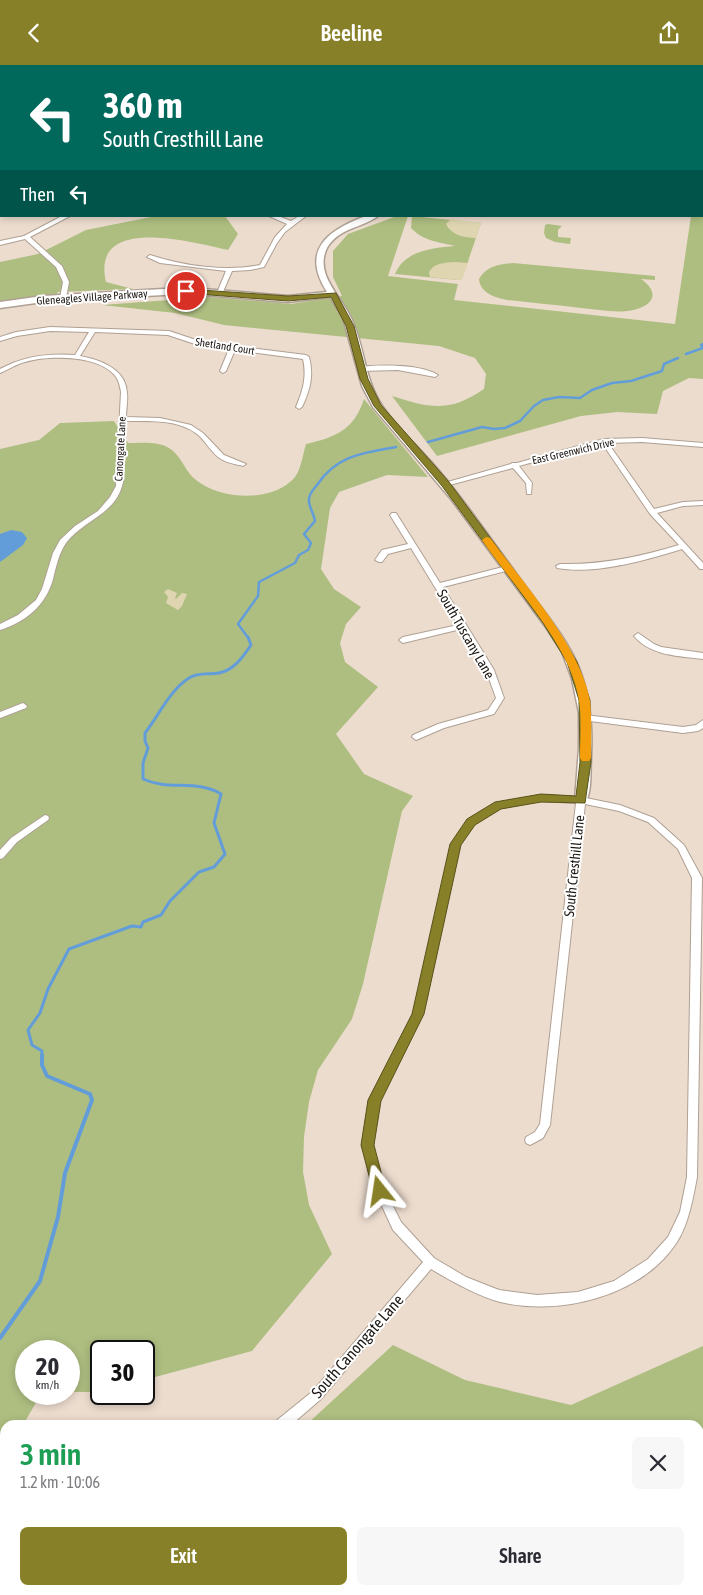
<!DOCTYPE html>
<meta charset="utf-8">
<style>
:root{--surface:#fff;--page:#f7f7f7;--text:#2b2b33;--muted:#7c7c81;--accent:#888028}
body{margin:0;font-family:"Asap Condensed",sans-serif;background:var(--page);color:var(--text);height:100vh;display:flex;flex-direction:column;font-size:19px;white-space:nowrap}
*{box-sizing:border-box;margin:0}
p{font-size:16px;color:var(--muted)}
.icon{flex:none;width:28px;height:28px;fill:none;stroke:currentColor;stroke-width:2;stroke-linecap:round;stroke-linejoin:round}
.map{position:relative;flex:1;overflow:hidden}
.side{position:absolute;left:0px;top:1355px;width:704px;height:175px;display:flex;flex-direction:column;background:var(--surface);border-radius:15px 15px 0 0;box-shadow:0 2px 8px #0003}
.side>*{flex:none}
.guide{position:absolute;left:0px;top:0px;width:704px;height:152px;box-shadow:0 2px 8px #0003;background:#00695c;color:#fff;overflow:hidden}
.speed{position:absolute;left:15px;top:1275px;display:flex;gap:10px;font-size:25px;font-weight:700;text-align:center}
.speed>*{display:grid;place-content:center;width:65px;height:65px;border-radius:50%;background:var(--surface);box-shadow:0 2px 8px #0003;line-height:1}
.speed small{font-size:12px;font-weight:400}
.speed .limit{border:2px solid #111;border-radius:8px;background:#fff;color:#111}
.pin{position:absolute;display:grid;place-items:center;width:42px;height:42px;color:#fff;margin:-21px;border:2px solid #fff;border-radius:50%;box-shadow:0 1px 5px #0007}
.me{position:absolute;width:55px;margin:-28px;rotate:345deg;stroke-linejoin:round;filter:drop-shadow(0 0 4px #0008)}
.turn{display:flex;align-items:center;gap:18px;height:105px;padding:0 20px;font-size:22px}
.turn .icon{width:65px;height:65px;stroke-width:2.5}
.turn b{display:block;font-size:35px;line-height:42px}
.then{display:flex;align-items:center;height:48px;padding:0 20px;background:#0003;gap:10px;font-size:19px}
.round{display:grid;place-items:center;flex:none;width:52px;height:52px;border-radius:8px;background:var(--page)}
.headline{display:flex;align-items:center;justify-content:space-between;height:85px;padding:0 20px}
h1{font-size:30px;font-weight:600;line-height:38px;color:#1e9e55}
.cta{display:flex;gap:10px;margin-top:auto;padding:10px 20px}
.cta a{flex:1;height:58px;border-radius:8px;background:var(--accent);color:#fff;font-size:20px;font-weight:600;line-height:58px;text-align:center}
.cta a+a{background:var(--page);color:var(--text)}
header{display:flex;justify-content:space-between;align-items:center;height:65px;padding:0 20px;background:var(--accent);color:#fff;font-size:22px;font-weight:600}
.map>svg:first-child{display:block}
.green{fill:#aebe81}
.sand{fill:#dfd6b1}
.water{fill:#639dd9}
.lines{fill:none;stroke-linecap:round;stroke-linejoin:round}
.stream-far3{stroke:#639dd9;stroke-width:2}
.stream-far2{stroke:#639dd9;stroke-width:2.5}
.stream-far1{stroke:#639dd9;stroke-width:3}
.stream{stroke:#639dd9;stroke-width:4}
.street-casing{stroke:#afa093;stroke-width:2}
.secondary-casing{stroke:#afa093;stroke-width:3}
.street{fill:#fff;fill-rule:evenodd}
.secondary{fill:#fff;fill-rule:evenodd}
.route{fill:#888028;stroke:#58531a}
.slow{fill:#f59e0b}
.labels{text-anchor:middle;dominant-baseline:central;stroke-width:4;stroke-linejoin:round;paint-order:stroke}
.far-street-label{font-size:11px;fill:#1c1612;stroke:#fff}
.street-label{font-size:14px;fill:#1c1612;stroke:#fff}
.near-street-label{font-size:16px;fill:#1c1612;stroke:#fff}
</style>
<header><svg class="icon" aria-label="back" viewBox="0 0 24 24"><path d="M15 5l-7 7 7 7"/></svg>Beeline<svg class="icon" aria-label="share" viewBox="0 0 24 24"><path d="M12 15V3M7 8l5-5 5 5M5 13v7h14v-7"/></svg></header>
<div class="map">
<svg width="703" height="1530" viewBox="0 0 703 1530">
<rect width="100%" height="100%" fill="#ecdcce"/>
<g class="green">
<path d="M703,148V314L689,313L663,326L657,349L617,347L581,351L437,391L392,331C430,343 449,348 484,324L486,309L475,293L439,281L224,260L175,248L102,240L209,232L291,239L342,231L333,212V186L348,169L397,151H408L388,211L458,219L454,235L675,259L691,151H702Z"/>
<path d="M156,151H225L238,169L228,185C195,178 90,148 106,217L133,224L58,227L56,230L0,237V197L38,189L86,165Z"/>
<path d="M412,151L481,158L462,214L458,215L395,209C405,185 433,183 455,181C439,177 423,176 411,163Z"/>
<polygon points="548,159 562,161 558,165 558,172 571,173 570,179 555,177 546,173 544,168 545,160"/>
<path d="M513,198L655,211V215L641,214C664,230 649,244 627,246C612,248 596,244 581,243C556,240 532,238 507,235C496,233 480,228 479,214C486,201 500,199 513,198Z"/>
<path d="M364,334L428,412L387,410L339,427L330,443L321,504L334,524L361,542L346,559L340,578L345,597L378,622L336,669L364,709L413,731L402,746L363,919L352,954L318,1005L309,1037L304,1072L303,1107L309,1140L332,1189L252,1286L144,1315V1286H101V1327H73L69,1325V1286H26V1329H41L23,1360H5V1403L2,1411L5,1412V1525H636L637,1528L615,1530H0V384L39,375L60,358L114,356L128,378C141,378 158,376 169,383C182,391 185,407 196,415C221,435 273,438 295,412C301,404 303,389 306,379C336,372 354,365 364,334Z"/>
<polygon points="393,1280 465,1315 571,1340 703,1281 703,1519 699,1520 699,1360 306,1360"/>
</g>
<g class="sand">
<path d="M451,154L481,158L476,173C465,173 451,170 446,159Z"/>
<path d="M456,197L468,198L462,214L458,215L430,212L429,207C435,197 445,198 456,197Z"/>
<polygon points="168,524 177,528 175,533 176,534 182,528 187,529 182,541 178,545 166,538 168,532 164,527"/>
</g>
<polygon class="water" points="11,465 22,467 27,473 23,480 0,497 0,469"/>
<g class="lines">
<polyline class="stream-far3" points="15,1 20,0"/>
<g class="stream-far2">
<polyline points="686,289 703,283 701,280 703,279"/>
<polyline points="428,377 482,362 494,364 505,363 520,356 534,341 543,335 559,332 580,333 592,325 612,318 631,316 662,306 664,299 678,293"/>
<path d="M249,574L238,559L258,531L259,517L295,498L299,490L308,485L311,478L304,469L315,456C314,449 310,444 309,437C308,430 313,425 317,420C337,390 363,388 396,382"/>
</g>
<path class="stream-far1" d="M42,991V986L32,980L28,965L40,948L48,924L69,884L132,861L141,862L143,857L161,850L170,836L199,807L214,802L225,789L214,758L221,729C196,714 169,726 143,714V698L148,683L145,676V668C159,650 170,625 189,613C199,607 209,610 219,608C234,605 243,592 251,580L248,572"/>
<polyline class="stream" points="0,1273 40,1216 58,1152 65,1108 92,1035 90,1029 47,1011 42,1000 42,990"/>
<defs>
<g id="street">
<rect x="616" y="0" width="4" height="1"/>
<polygon points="1,130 1,134 0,135 0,131"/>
<polygon points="62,151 70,151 30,172 62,201 69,217 66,233 63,235 60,233 63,217 56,202 25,174 0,180 0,176 24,171"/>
<path d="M269,151H278L291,156L299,151H306L285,167L277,178L264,202L250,205L232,206L222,229L217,228L226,206L160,198L147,192L150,190C183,201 226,207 260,200L275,172L287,159Z"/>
<path d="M50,262L169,266L202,277L306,290L309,292C314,311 310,325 302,342L299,344L296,342C303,325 307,312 303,294L235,285L226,306L223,308L220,306L229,284L201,281L168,270L95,267L80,291C101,295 126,304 127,328C128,336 126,344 126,352L160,353L191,360L203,368L224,390L246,399L243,401C236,399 227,398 221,394C211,388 206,376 197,369C178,354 149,356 126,356C125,371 124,387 123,402C123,408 124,416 122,421C114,450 82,456 66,478C59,488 56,502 53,514C46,540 26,557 0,565V559L18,550L36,535L42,524L53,488L60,475L75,461L98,446L110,432L116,421L121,327C120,322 119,316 116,312C100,290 49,290 25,297C16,299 8,305 0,308V304C24,291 48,288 75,290L89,267L50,266L17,271L0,276V272L16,267Z"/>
<path d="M370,301C389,300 421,300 438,310L435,312L398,305L360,306L357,304L360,302Z"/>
<path d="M642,373L703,378V382L642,377L608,378L654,444L683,437L703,436V440L683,441L657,448L703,498V504H700L682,484C647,495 595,510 557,503L556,501L560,499C601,500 640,492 679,480L650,449L602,378L519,401L532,418L531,429H527L526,418L513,403L446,421L443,419L444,418L511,399L512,398H517L604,374Z"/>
<polygon points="392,448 396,448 440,518 507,501 511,503 510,505 443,522 494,605 504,633 494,649 444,663 416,675 412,672 413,670 438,659 488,645 496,633 486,605 461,564 403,578 399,575 403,572 458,560 411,483 388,489 382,497 379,497 375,495 382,485 408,479 390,450"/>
<path d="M638,568L654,579L661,582L703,588V594C680,591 650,591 634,571Z"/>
<polygon points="23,638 27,641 26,643 0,653 0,647"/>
<polygon points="585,650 683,662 696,660 703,655 703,663 698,666 683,668 582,655 581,653"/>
<path d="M541,730L581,732L620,740L654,753L684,780L702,813L697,1112C693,1134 688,1162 675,1180C639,1232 559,1251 500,1237C478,1231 451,1216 431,1204L321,1334L291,1360H274L276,1356L313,1326L423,1197L393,1165L375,1126L362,1080L369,1035L413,949L453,777L468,755L496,738ZM541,736L576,738L540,1059L535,1067L526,1072L525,1075L526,1078L530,1080L543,1073L550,1060L585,739L619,746L648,757L678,784L692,813L687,1112L680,1147L668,1172L648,1194L614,1216L578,1227L537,1230L499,1225L466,1212L434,1193L401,1157L385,1125L372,1080L379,1035L423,949L460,780L474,759L501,743Z"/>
<polygon points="45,750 48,751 49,753 48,755 17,777 3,793 0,794 0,785 11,773"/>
<polygon points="0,1381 5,1383 5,1396 0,1394"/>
</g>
<path id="secondary" d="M366,151H378C362,163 338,163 327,183C314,209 341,231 351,253C365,282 364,315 383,342C399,366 422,385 440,407C467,439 490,473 515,507C565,576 596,601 591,693C590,707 592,727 585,738H577L575,735L579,683V648L572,614L562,587L545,561L451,434L373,342L362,321L343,253L330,232L288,237L203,230H163L43,237L0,243V237L43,231L163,224H203L288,231L327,227C300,185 328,165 366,151Z"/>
</defs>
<use href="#street" class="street-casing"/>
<use href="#secondary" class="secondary-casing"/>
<use href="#street" class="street"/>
<use href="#secondary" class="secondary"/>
</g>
<polygon class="route" points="186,224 288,231 336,228 354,261 368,314 381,340 449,417 550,554 577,597 590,635 591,697 585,738 541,737 501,744 475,760 461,780 424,949 381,1036 374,1080 386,1126 384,1130 380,1132 375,1130 373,1126 361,1080 368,1035 412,949 450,779 467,754 495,737 541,729 576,731 580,697 579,635 567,597 543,558 442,421 374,341 360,314 346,261 331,232 288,236 184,228 183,226"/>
<path class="slow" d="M486,472L490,473C522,516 581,582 590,636C592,654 591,675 591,693L589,696H582L580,693C580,675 582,654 579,635C571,580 513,521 482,475Z"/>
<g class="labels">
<g class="far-street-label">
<text transform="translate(92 232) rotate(-4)">Gleneagles Village Parkway</text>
<text transform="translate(225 281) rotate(9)">Shetland Court</text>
<text transform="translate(120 384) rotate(-87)">Canongate Lane</text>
<text transform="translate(573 386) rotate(-13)">East Greenwich Drive</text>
</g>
<g class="street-label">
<text transform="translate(466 569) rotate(60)">South Tuscany Lane</text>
<text transform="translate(574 801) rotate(-84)">South Cresthill Lane</text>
</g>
<g class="near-street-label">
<text transform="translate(357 1281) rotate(-49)">South Canongate Lane</text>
</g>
</g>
</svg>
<div class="speed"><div>20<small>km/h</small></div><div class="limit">30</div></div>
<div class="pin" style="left:186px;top:226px;background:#d93025"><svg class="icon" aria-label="arrive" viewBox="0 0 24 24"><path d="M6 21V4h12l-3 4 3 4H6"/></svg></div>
<svg class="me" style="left:380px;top:1126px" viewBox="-20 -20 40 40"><path d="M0-17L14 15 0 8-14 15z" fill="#888028" stroke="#fff" stroke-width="4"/></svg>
<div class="guide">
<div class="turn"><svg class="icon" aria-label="left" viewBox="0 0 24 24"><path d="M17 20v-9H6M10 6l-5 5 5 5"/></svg><div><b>360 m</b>South Cresthill Lane</div></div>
<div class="then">Then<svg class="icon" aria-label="left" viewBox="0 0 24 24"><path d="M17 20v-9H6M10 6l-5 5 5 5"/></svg></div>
</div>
<section class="side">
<div class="headline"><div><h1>3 min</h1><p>1.2 km · 10:06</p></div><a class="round"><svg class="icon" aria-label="close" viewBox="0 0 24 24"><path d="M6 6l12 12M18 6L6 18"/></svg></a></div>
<div class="cta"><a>Exit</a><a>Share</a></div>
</section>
</div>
